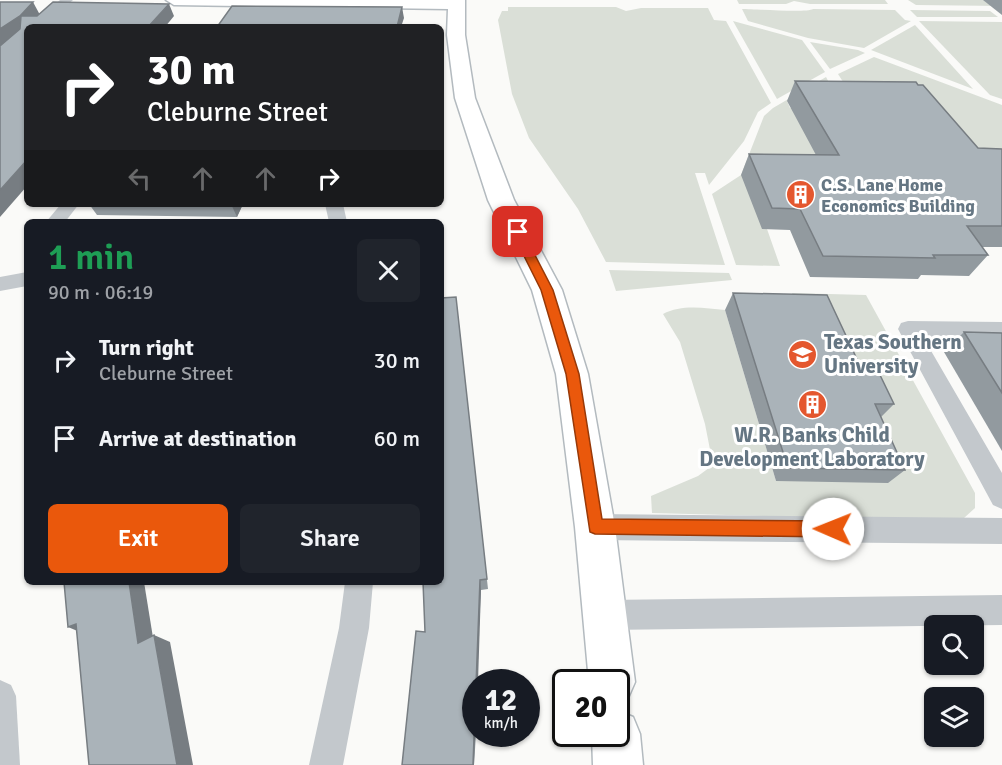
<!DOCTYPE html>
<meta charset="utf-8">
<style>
:root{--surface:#171b24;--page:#20242c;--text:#f1f3f6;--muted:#9ea1a6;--accent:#ea580c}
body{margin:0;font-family:Signika,sans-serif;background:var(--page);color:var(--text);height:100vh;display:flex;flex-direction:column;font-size:22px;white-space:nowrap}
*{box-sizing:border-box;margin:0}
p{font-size:20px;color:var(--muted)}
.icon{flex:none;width:33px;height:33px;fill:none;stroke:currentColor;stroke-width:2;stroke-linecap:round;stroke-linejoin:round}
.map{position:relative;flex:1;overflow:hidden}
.panel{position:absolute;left:24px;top:219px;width:420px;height:366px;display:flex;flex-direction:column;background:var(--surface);border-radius:9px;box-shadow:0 2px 4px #0004}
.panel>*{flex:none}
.banner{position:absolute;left:24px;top:24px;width:420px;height:183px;border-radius:9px;box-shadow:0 2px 4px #0004;background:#202124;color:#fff;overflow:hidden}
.tools{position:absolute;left:924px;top:615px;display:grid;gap:12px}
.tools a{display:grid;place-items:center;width:60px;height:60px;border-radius:9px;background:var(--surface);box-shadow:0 2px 4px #0004;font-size:30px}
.speed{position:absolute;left:462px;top:669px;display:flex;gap:12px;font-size:30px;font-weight:700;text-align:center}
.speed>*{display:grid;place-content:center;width:78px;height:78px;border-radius:50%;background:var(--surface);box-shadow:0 2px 4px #0004;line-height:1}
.speed small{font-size:15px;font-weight:400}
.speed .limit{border:3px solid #111;border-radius:9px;background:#fff;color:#111}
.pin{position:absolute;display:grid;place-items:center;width:51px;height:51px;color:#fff;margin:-26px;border-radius:12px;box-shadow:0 3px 9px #0006}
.me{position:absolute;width:66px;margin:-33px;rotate:271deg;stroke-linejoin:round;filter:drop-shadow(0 0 4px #0008)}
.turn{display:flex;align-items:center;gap:21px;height:126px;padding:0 24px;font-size:27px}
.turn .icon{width:78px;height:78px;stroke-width:2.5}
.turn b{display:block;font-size:42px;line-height:51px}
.lanes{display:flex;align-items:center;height:57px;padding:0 24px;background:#0003;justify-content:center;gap:30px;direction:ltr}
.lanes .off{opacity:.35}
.round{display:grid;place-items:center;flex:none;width:63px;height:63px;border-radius:9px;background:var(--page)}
.headline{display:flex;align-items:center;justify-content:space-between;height:102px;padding:0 24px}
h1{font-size:36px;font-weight:600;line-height:45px;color:#1e9e55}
.action{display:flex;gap:12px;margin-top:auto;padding:12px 24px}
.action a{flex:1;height:69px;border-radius:9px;background:var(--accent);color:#fff;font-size:24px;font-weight:600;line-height:69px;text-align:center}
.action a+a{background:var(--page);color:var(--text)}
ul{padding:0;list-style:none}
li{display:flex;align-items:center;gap:18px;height:78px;padding:0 24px}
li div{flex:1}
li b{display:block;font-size:22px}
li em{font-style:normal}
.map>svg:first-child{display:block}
.green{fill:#dadfd7}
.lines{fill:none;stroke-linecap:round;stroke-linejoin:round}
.secondary-casing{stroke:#b3babf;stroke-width:3}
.lane{fill:#c3c8cc;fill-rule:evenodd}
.secondary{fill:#fff;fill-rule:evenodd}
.wall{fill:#929a9f}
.shaded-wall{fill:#777d82}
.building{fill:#aab3b9;stroke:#777d82;stroke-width:1.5}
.route{fill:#ea580c;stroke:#983908;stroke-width:1.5}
.labels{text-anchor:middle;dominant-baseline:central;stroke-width:6;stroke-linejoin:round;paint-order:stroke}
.far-poi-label{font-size:18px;font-weight:bold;fill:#657683;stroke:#fff;text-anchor:start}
.poi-label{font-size:21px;font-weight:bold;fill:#657683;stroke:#fff;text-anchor:start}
</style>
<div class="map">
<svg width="1002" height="765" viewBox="0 0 1002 765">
<rect width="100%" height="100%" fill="#fafaf8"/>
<g class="green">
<polygon points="737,0 885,0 888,4 810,4 794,1 786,4 739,4"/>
<polygon points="908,0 1002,0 1002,6 916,5"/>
<polygon points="508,7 616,7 626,11 641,8 708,8 714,20 726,21 771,103 758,112 744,141 709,185 705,173 695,173 725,265 606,262 578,209 529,138 512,94 498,20 502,11 508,11"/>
<path d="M742,9C754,9 807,13 813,9L895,10L905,20L911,21L864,48L808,38L748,21Z"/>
<polygon points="910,10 990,11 998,17 917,17"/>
<polygon points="733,21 802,40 825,72 777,99"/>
<polygon points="919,21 1002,22 1002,99 990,95"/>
<polygon points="915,25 973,89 871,50"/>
<polygon points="810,42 858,50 865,53 830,69"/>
<polygon points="874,57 1002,105 1002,170 856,102 838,74"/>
<polygon points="826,77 839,101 787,101 790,108 795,108 818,157 767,229 780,266 736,265 712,194 741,175 764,116 773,108"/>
<polygon points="609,270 729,273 732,280 616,291"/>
<path d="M792,293L866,295L975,493V508L964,518L951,521L652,513L651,496L698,476L713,465L705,424L680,342L663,314C681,304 705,308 725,310L776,481L798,311Z"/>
</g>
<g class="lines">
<defs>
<g id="secondary">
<polygon points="166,0 465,0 465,35 475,98 514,200 562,290 588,374 615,527 635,682 628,698 616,703 616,682 589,682 575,527 556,374 532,290 488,200 455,98 447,35 448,9 174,5"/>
<polygon points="616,710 633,717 640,734 643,765 593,765 592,734 616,734"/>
</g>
</defs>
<use href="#secondary" class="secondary-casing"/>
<g class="lane">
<polygon points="60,0 73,0 43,27 30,27"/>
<polygon points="61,204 79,204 65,222 46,222"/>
<polygon points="325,204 343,204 347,222 329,222"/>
<polygon points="27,272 27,286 0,291 0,277"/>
<polygon points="908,321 1002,322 1002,338 923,337 1002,473 1002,509 993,505 898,329 901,323"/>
<polygon points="595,514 1002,518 1002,544 595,540 586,536 582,527 586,518"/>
<polygon points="345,582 373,582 369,628 343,765 309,765 339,628"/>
<polygon points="1002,595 1002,625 606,630 596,625 591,615 596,605 606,600"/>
<polygon points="0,680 11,685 16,696 20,765 0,765"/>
</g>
<use href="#secondary" class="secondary"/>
</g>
<g class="wall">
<polygon points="983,0 1002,0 1002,15"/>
<polygon points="795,81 978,148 1002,149 1002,247 982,247 988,255 969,276 921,275 918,279 810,277 790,230 762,229 741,175 749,154 816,155 787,101"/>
<polygon points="89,204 243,204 237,217 97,215"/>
<polygon points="733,293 863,372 894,404 881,417 905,470 888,483 776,481 725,310"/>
<polygon points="456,297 488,589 481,590 476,682 476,734 474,765 425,632"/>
<polygon points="964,332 1002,333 1002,451 944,352"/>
</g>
<g class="shaded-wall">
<polygon points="33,2 40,15 0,47 0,29"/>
<polygon points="169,4 174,16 165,27 148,27"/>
<polygon points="402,7 404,18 401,27 397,27"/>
<polygon points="27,160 27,186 0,217 0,190"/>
<polygon points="231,204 243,204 237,217"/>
<polygon points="480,580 481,590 478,682 476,682"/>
<polygon points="129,582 144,582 155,650 138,643"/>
<polygon points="76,624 87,635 68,627"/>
<polygon points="154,635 170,642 193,765 177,765"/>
<polygon points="476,698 474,765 473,765"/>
</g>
<g class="building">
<polygon points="0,2 33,2 20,16 0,29"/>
<polygon points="53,2 169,4 148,27 27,27 27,160 0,190 0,46 20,29 21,16 37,16"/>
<polygon points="232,6 402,7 397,27 217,27"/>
<polygon points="795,81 916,82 918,85 923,85 978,148 1002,149 1002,226 967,226 988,255 933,255 935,258 823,256 800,209 772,208 749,154 839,155"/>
<polygon points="733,293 827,295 863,372 879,373 894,404 875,404 905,470 788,468"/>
<polygon points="456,297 487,579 480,580 473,765 402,765 416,631 425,632 423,582 441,582 441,298"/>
<polygon points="964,332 1002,333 1002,393"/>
<polygon points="64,582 129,582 138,643 154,635 177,765 89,765 76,624 68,627"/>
</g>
<polygon class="route" points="518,229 523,232 553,290 579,374 602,519 833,521 839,524 841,529 839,535 833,537 595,534 590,532 566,374 541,290 512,232"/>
<defs>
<symbol id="building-disc" viewBox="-11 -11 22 22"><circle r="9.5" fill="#e4572e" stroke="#fff"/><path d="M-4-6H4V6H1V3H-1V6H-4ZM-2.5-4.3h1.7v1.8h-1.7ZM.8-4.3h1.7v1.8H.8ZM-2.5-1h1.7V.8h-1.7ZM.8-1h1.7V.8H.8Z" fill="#fff"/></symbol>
<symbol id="university-disc" viewBox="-11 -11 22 22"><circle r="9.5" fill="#e4572e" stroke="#fff"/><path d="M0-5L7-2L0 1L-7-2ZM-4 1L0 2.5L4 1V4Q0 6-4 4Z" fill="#fff"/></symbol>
</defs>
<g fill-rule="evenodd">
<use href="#building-disc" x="784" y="178" width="33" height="33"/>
<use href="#university-disc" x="786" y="338" width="33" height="33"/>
<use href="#building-disc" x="796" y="388" width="33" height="33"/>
</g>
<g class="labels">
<g class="far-poi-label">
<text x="821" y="185">C.S. Lane Home<tspan x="821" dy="21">Economics Building</tspan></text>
</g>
<g class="poi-label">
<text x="824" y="342">Texas Southern<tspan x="824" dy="24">University</tspan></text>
<text x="812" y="435" text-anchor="middle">W.R. Banks Child<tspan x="812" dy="24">Development Laboratory</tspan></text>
</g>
</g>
</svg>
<div class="tools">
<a><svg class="icon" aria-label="search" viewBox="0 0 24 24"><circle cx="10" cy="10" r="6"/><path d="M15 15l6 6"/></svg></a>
<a><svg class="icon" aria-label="layers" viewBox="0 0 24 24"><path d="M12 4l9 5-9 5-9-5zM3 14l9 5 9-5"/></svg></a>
</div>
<div class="speed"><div>12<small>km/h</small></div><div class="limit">20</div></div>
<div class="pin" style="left:518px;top:232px;background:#d93025"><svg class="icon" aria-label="arrive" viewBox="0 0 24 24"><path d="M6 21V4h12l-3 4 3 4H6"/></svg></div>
<svg class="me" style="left:833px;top:529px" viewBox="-20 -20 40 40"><circle r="19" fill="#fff"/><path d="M0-13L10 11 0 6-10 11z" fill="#ea580c"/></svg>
<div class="banner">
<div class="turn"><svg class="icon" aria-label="right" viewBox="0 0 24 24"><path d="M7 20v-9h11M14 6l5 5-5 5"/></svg><div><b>30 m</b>Cleburne Street</div></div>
<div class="lanes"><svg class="icon off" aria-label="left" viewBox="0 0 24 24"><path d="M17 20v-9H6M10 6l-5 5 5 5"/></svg><svg class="icon off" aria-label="ahead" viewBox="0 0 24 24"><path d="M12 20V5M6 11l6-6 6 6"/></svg><svg class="icon off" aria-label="ahead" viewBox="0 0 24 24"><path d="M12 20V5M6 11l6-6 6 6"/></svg><svg class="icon" aria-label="right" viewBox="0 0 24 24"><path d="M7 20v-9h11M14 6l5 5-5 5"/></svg></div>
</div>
<section class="panel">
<div class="headline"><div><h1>1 min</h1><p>90 m · 06:19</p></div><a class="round"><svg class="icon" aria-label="close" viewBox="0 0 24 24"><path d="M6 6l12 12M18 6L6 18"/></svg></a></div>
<ul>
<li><svg class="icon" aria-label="right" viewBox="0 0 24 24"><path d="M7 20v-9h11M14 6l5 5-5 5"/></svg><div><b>Turn right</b><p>Cleburne Street</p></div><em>30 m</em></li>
<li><svg class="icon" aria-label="arrive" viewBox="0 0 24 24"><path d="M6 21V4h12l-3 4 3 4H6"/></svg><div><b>Arrive at destination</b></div><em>60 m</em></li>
</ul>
<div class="action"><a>Exit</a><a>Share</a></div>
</section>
</div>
